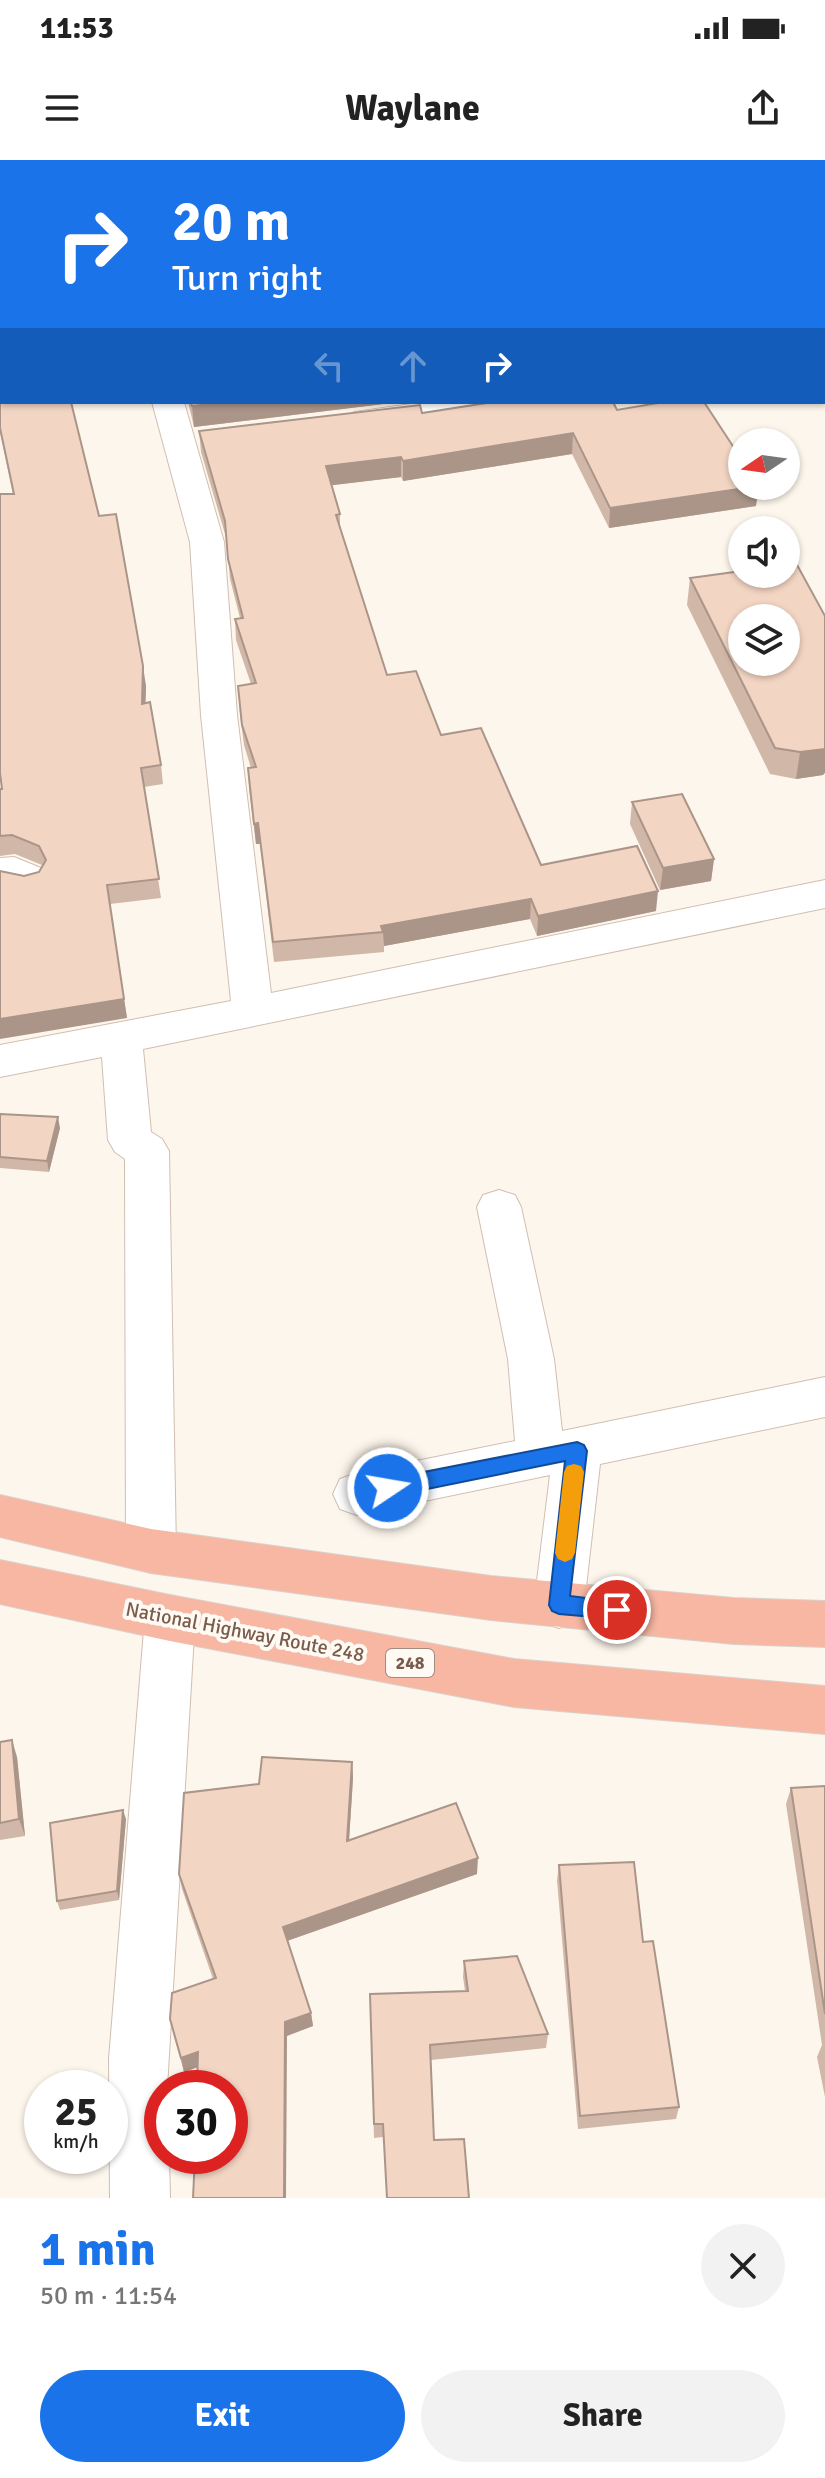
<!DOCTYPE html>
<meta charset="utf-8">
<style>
:root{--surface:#fff;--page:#f2f2f2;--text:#222;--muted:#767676;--accent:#1a73e8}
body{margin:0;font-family:Signika,sans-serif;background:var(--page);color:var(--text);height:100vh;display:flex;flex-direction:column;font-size:30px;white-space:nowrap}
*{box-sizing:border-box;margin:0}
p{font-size:26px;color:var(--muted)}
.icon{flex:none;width:44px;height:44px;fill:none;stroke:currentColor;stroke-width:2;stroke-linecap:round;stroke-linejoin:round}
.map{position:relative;height:2038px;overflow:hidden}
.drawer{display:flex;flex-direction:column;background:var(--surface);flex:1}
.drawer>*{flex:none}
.top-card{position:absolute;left:0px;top:0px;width:826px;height:244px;box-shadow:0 2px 6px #0004;background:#1a73e8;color:#fff;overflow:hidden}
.needle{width:52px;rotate:257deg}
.fabs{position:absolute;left:728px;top:268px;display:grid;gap:16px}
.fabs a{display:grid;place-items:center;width:72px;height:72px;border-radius:50%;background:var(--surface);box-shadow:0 2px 6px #0004;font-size:40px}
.speed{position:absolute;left:24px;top:1910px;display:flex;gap:16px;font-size:40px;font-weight:700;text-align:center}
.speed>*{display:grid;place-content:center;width:104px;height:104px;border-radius:50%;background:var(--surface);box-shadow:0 2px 6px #0004;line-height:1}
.speed small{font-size:20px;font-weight:400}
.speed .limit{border:12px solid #d22;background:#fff;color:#111}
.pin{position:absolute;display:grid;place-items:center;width:68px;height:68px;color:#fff;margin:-34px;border:4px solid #fff;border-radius:50%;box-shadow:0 2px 8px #0007}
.me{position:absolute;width:88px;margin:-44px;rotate:78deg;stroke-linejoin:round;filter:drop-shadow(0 0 6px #0008)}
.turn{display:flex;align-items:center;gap:28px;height:168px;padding:0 40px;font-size:36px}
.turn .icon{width:104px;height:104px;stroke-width:2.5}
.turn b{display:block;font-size:56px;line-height:68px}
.lanes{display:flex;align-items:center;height:76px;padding:0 40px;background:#0003;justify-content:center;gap:40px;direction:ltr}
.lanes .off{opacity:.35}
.round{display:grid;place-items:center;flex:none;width:84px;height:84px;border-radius:42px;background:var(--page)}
.headline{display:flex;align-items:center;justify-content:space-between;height:136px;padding:0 40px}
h1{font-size:48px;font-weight:800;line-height:60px;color:var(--accent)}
.action{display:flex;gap:16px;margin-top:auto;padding:16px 40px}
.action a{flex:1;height:92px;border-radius:48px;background:var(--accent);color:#fff;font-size:32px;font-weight:800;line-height:92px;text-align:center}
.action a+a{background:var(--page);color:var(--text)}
.status{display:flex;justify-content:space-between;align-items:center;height:56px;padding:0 40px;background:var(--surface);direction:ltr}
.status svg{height:22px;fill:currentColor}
header{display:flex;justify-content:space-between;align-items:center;height:104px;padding:0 40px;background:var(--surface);font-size:36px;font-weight:800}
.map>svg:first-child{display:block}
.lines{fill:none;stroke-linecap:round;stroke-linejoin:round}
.minor-casing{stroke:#d1beb0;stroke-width:2}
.highway-casing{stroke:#dad1cd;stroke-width:2}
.minor{fill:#fff;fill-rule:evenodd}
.highway{fill:#f7b7a3;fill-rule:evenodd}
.wall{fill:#d1b7a8}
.shaded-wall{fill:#aa9588}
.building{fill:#f3d5c3;stroke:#aa9588;stroke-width:2;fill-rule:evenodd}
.route{fill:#1a73e8;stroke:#114b97;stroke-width:2}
.slow{fill:#f59e0b}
.labels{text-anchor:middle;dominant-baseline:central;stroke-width:8;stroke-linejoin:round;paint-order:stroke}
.shield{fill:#fffaf3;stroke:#a28b7f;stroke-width:2}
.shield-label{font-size:18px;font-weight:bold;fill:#7a5c4d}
.street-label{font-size:20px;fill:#7a5c4d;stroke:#fffaf3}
</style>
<div class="status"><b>11:53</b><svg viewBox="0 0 49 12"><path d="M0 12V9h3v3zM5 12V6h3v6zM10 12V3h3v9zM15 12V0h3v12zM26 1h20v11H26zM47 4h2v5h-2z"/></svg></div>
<header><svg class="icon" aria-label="menu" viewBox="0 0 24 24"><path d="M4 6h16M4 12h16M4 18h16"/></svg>Waylane<svg class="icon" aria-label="share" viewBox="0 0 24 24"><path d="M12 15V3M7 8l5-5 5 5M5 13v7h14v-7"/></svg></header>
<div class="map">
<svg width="825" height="2038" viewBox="0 0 825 2038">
<rect width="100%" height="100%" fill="#fdf6ec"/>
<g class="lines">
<defs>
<g id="minor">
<rect x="101" y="0" width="28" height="2"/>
<rect x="657" y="0" width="28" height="2"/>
<rect x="824" y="131" width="1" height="18"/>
<polygon points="825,210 825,229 824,229 824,210"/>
<polygon points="152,242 184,242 224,382 237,555 271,833 825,720 825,748 143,889 151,972 162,979 169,991 176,1391 169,1406 151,1413 133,1406 126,1391 125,999 115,992 108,980 102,897 0,917 0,885 231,841 201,555 190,382"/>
<polygon points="426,242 521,242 516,249 505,252 365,269 354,266 349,259 354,252"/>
<polygon points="14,697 41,708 47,718 41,728 27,732 0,726 0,698"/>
<polygon points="499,1030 515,1035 521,1047 554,1199 562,1271 825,1217 825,1257 600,1304 584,1445 577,1461 559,1468 541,1461 534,1445 550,1315 357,1355 340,1349 333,1334 340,1319 357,1313 515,1281 508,1199 477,1047 483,1035"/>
<polygon points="170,1435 188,1442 195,1458 167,1928 162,1928 162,1996 169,1996 170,2038 110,2038 109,1899 145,1458 152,1442"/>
</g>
<g id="highway">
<polygon points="0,1335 151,1369 491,1416 734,1438 825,1441 825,1487 734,1484 491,1460 151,1413 0,1377"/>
<polygon points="0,1400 170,1435 514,1499 825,1526 825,1574 514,1547 170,1481 0,1444"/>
</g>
</defs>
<use href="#minor" class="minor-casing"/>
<use href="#highway" class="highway-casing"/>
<use href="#minor" class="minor"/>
<use href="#highway" class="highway"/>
</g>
<g class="wall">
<polygon points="0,127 99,356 146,526 145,543 161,605 163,624 144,627 161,738 110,744 127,858 24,716 39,712 42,705 15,694 0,696 0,629 2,629 13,334 0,272"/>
<polygon points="188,242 400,242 194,267"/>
<polygon points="617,250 756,346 609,368 572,294 403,321 401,317 331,325 340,354 340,369 387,515 441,575 541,705 656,751 537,776 530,759 384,786 384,792 274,802 260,684 256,684 249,629 248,608 251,608 244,585 240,555 238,526 251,524 236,480 235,459 240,458 230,419 227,381 201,292 199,271 422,253"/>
<polygon points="690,418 823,615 796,619 770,614 687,445"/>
<polygon points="632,642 714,699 711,721 660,730 630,664"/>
<polygon points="0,954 60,968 49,1012 0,1008"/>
<polygon points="0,1582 17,1597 25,1676 0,1680"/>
<polygon points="352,1602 353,1618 349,1680 477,1714 287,1781 311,1853 313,1866 184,1912 173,1873 213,1819 182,1729 179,1714 259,1624"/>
<polygon points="825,1626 825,1937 817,1897 822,1885 786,1644 791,1628"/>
<polygon points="126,1659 119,1740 60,1750 57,1741"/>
<polygon points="559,1705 643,1782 679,1947 676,1959 578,1969 557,1720"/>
<polygon points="464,1801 548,1874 546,1888 431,1900 434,1980 469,2038 383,1977 374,1978 370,1834 465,1831 463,1817"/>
</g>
<g class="shaded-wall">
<polygon points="230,242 400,242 194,267 192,246"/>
<polygon points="573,273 572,294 403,321 403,301"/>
<polygon points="401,297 401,317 326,326 326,306"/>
<polygon points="759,326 756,346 609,368 610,348"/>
<polygon points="143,506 146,526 145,563 142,544"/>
<polygon points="825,589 825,613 823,615 796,619 800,592"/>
<polygon points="258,663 260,684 256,684 254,664"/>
<polygon points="714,699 711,721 660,730 663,708"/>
<polygon points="658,731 656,751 537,776 538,756"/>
<polygon points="531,739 530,759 384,786 383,772 381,766"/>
<polygon points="124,839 127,858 0,879 0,859"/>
<polygon points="58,957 60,968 49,1012 47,1001"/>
<polygon points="12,1580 17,1597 25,1676 19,1659"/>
<polygon points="352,1602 353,1618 348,1697 347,1681"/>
<polygon points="123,1650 126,1659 119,1740 117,1731"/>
<polygon points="478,1698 477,1714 284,1782 283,1767"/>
<polygon points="311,1853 313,1866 287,1876 286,2038 284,2038 285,1862"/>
<polygon points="198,1892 201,1906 184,1912 181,1898"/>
</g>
<g class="building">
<polygon points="0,67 2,67 2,108 0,106"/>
<polygon points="2,126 2,242 71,242 99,356 116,354 143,506 142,544 150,542 161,605 141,608 159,719 107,725 124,839 0,859 0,711 24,716 39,712 46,700 39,686 12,675 0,676 0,629 2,629 0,613 0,334 14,334 0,268 0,127"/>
<polygon points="191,242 230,242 192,246"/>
<polygon points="493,242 613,242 617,250 664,242 704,242 742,300 742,326 759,326 610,348 573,273 403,301 401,297 326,306 340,354 336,355 387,515 416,511 441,575 481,568 541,705 637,686 658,731 538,756 531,739 381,766 383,772 273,782 258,663 254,664 248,608 256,607 242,565 238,526 256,523 235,459 243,458 228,399 225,361 199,271 420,245 422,253"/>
<path d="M796,403L825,456V589L800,592L775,588L690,418L742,411V414H786V404ZM742,458H786V502H742Z"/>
<polygon points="682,634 714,699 663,708 632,642"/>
<polygon points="0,954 58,957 47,1001 0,997"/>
<polygon points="12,1580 19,1659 0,1663 0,1582"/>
<polygon points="262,1597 352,1602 347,1681 456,1643 478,1698 283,1767 311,1853 285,1862 284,2038 193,2038 195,1996 230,1996 230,1928 197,1928 198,1892 181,1898 170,1859 172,1833 216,1818 179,1714 184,1633 259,1624"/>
<polygon points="825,1626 825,1854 791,1628"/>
<polygon points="123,1650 117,1731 57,1741 50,1663"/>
<polygon points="634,1702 643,1782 653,1781 679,1947 580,1956 559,1705"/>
<polygon points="517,1796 548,1874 430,1885 434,1980 464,1979 469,2038 387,2038 383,1964 374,1964 370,1834 468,1831 464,1801"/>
</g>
<polygon class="route" points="577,1282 584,1285 587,1291 570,1436 625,1443 628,1450 625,1457 617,1459 559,1454 552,1451 549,1445 565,1301 388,1337 381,1334 378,1328 381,1322 388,1319"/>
<polygon class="slow" points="574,1304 581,1306 584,1312 575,1393 572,1399 565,1402 558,1399 555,1393 564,1312 567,1306"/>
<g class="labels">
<rect class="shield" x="386" y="1489" width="48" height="28" rx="6"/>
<g class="shield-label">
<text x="410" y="1503">248</text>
</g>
<g class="street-label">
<text transform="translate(245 1472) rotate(11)">National Highway Route 248</text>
</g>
</g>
</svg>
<div class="fabs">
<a><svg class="needle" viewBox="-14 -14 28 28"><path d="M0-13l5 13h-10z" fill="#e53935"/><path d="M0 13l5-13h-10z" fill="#767676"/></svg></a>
<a><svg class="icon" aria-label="sound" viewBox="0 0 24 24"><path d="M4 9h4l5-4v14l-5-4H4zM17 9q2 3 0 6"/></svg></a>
<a><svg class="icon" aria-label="layers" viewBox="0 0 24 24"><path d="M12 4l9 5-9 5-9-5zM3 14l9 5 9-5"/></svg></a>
</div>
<div class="speed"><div>25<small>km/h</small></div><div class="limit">30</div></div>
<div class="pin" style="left:617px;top:1450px;background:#d93025"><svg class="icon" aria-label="arrive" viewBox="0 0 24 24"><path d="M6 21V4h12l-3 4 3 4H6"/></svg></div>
<svg class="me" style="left:388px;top:1328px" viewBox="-20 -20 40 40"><circle r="17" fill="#1a73e8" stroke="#fff" stroke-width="3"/><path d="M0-11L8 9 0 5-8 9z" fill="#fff"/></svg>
<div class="top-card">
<div class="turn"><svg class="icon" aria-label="right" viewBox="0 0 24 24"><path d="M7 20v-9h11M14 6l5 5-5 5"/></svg><div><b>20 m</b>Turn right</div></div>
<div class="lanes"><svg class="icon off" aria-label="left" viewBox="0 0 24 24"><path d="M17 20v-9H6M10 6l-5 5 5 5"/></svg><svg class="icon off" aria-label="ahead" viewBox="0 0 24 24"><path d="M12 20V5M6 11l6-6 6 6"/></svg><svg class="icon" aria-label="right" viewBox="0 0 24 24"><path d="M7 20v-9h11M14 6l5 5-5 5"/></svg></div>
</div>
</div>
<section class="drawer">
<div class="headline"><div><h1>1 min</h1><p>50 m · 11:54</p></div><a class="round"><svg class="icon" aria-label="close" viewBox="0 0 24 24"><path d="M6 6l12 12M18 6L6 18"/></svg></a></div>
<div class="action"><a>Exit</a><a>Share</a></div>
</section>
